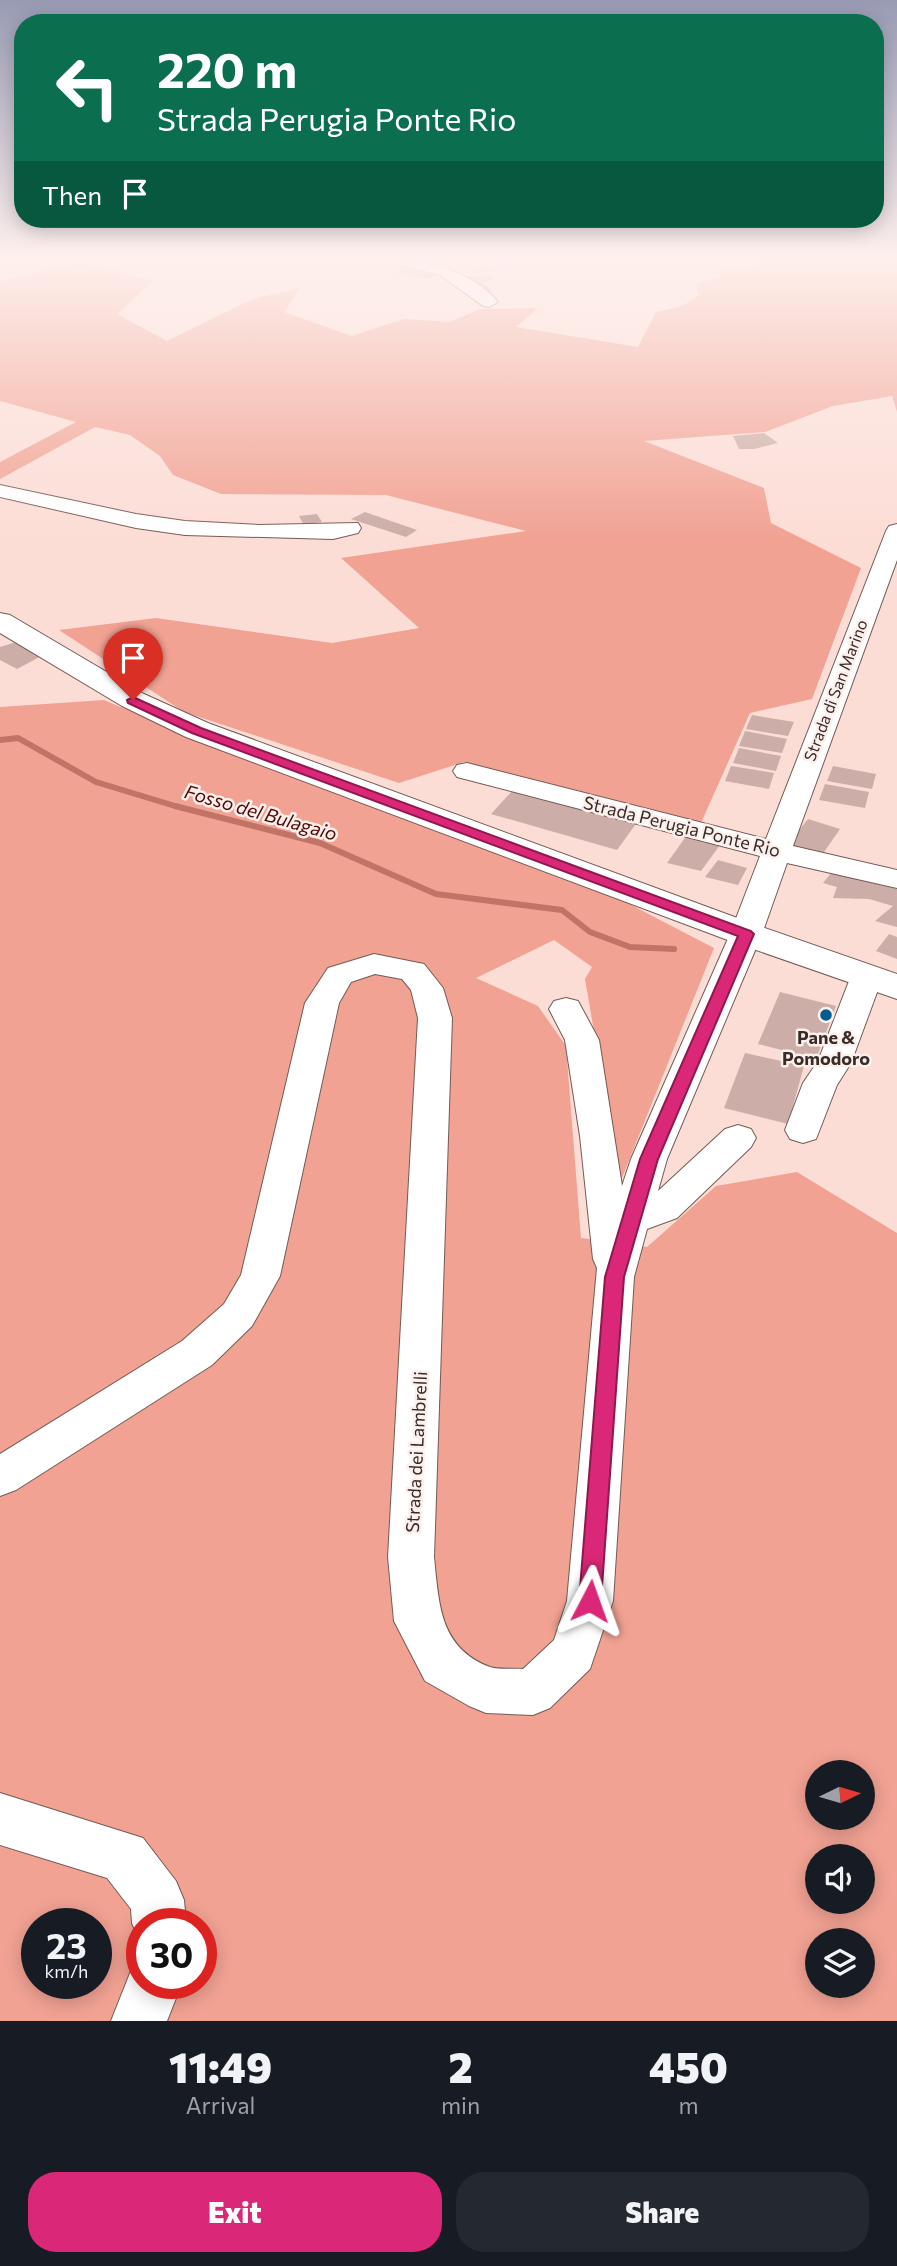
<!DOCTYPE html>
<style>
:root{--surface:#171b24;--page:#242831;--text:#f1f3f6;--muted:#9ea1a6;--accent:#db2777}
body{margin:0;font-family:Commissioner,sans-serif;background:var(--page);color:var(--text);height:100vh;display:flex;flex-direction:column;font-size:26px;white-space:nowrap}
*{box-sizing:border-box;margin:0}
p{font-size:23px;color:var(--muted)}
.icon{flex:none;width:38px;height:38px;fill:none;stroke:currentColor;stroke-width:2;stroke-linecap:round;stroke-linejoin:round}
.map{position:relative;height:2021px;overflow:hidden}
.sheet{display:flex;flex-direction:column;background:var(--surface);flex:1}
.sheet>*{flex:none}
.guide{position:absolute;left:14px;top:14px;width:870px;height:214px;border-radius:28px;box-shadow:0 4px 18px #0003;background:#0b6e4f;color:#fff;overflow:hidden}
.needle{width:46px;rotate:85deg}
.buttons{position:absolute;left:805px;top:1760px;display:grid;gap:14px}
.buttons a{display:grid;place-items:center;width:70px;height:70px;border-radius:50%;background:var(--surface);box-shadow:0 4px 18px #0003;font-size:35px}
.speed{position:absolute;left:21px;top:1908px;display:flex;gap:14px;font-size:35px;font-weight:700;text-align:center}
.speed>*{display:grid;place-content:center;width:91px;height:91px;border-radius:50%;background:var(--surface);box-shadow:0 4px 18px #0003;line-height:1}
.speed small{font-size:18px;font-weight:400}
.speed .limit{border:10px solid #d22;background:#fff;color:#111}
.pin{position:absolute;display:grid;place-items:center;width:60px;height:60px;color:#fff;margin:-72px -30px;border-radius:50% 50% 50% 0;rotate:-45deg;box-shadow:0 0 7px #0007}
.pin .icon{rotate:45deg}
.me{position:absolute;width:77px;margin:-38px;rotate:4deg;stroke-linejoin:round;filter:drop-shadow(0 0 5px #0008)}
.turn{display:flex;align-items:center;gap:24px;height:147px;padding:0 28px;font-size:32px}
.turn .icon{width:91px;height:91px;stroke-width:2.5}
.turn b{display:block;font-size:49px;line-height:60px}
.then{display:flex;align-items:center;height:66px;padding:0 28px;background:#0003;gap:14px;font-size:26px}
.eta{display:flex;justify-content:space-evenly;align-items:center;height:119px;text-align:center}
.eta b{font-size:42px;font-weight:800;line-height:49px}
.cta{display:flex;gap:14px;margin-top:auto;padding:14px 28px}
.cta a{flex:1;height:80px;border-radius:28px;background:var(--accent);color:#fff;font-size:28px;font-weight:800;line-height:80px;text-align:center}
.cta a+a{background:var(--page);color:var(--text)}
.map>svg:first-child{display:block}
.green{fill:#f1a293;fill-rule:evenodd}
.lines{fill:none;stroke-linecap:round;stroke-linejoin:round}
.stream{stroke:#c17466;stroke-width:6}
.building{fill:#ccada7}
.minor-casing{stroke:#745a55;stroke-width:2}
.major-casing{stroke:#745a55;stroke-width:2}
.minor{fill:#fff;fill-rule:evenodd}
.major{fill:#fff;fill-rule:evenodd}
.route{fill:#db2777;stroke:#8e194d;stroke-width:2}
.poi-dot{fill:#005e8e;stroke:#fcefec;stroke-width:2.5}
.labels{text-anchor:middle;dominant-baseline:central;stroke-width:5;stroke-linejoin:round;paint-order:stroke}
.far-street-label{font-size:16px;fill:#382c29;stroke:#fcefec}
.street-label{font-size:18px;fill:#382c29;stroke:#fcefec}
.poi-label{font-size:18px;font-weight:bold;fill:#382c29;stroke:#fcefec}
.water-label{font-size:19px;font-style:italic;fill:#500902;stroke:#fcefec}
</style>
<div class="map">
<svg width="897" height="2021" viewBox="0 0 897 2021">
<rect width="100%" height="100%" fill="#fcddd6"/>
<g class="green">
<polygon points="755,257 897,257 897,412 892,396 833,406 765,432 644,441 764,488 771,523 861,568 812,699 750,713 701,823 464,762 399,783 184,712 59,630 156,618 332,643 419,628 341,558 526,531 386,495 221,494 173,475 160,456 130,435 95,427 0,479 0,462 76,422 0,401 0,281 81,261 153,281 117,314 167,341 255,298 300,288 284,312 352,336 404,319 450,322 480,309 538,308 516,327 638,347 656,312 682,306 698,296 696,284 720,277 720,271 744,270 762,263"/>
<path d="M104,700L224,751L612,895L714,948L620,1183L585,979L592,967L554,940L476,978L538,1006L566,1046L581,1238L647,1247L716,1186L797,1172L897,1233V2021H0V707ZM817,1773H863V1818H817ZM817,1857H863V1902H817ZM37,1923H96V1983H37ZM142,1923H201V1983H142ZM817,1941H863V1986H817Z"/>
</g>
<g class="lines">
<polyline class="stream" points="0,740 18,738 96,782 175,806 320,843 436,894 562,910 590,932 630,947 674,949"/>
</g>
<g class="building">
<polygon points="409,267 434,270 442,273 427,279 393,273"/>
<polygon points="492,267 497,271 475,274 469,270"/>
<polygon points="488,274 495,280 482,282 493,291 478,293 468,284 476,282 468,277"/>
<polygon points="764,433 778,443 754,449 739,449 733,436"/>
<polygon points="365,512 417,530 406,537 351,519"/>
<polygon points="317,514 322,522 304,525 299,516"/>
<polygon points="23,640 47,653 17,669 0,660 0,647"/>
<polygon points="752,715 794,722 788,736 746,729"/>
<polygon points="745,731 787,739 782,753 739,746"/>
<polygon points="739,748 781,756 776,771 733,763"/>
<polygon points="731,766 774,773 769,789 725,781"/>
<polygon points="833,766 876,774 872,789 827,781"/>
<polygon points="825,784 869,792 865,808 819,800"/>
<polygon points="513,790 638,821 617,850 491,814"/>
<polygon points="808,819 840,829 822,855 788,844"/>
<polygon points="687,835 720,845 701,871 667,863"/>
<polygon points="718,860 747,868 738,885 705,877"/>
<polygon points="831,873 897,889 897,927 875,921 893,906 869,899 833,898 837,887 823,883"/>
<polygon points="889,934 897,937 897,959 876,951"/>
<polygon points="780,992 836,1006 816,1059 758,1044"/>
<polygon points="745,1053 804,1066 788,1124 724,1108"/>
</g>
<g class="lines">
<defs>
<g id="minor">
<path d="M379,257C417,255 473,271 498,302L489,307L483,306L440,275L381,260Z"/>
<polygon points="0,485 136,514 185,521 259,525 358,523 361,528 358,533 333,539 185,535 136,528 0,497"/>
<path d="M897,524V560L793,846L897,870V888L787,863L762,934L667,1159L658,1191L725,1129L738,1125L751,1129L756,1138L751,1147L677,1218L647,1229L634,1277L613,1601L590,1669L550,1708L533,1715L486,1713L469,1706L425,1681L394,1621L388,1557L418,1018L411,990L402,979L375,974L351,982L339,1003L280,1276L252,1326L212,1365L16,1490L0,1496V1454L182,1341L224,1304L241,1275L305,1003L328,968L374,954L424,964L443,988L452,1018L434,1557C439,1603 439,1648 490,1667C500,1670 513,1668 523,1669L554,1640L567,1601L597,1268L593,1259L580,1136L565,1040L549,1009L554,1001L566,998L578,1001L599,1040L622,1186L631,1159L730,934L760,856L457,777L453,771L457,765L467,763L766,839L886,531L889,526Z"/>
<polygon points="867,966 878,969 883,976 851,1063 837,1085 816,1139 803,1143 790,1139 785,1130 803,1083 818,1061 851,976 856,969"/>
<polygon points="0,1793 143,1838 176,1881 184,1900 186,1923 142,1923 140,1942 132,1923 131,1909 107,1878 0,1845"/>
<polygon points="142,1960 142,1983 182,1983 167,2021 111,2021 134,1963"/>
</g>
<polygon id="major" points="0,613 10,615 144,694 208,723 759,926 897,974 897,999 733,942 186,737 122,706 0,633"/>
</defs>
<use href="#minor" class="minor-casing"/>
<use href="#major" class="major-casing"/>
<use href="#minor" class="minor"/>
<use href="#major" class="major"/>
</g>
<linearGradient id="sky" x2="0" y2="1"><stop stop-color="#989ab4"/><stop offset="0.48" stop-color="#fef0ed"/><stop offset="1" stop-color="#fef0ed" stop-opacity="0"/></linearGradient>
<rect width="897" height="540" fill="url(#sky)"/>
<polygon class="route" points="133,697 201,728 751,931 754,934 658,1159 624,1277 601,1601 598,1608 590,1611 582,1608 579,1601 605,1277 640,1159 738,936 192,733 128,703 127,700"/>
<circle class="poi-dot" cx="826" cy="1015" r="7"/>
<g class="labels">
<g class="far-street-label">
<text transform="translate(835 690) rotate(-69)">Strada di San Marino</text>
</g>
<g class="street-label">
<text transform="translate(682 826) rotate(14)">Strada Perugia Ponte Rio</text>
<text transform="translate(416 1452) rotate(-87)">Strada dei Lambrelli</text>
</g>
<g class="poi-label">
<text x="826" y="1037">Pane &amp;<tspan x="826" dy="21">Pomodoro</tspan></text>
</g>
<g class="water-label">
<text transform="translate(261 812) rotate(16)">Fosso del Bulagaio</text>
</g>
</g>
</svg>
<div class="buttons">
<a><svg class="needle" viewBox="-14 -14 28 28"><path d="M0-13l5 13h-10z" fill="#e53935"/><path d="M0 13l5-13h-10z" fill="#9ea1a6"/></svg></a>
<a><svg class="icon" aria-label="sound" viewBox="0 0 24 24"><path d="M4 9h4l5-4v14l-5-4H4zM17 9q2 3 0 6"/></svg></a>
<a><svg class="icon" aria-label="layers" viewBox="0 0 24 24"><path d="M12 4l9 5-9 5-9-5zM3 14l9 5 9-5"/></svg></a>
</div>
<div class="speed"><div>23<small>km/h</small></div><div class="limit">30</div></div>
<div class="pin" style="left:133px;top:700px;background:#d93025"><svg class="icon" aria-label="arrive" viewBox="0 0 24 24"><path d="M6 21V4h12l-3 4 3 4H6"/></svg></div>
<svg class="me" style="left:590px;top:1601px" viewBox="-20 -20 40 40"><path d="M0-17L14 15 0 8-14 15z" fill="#db2777" stroke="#fff" stroke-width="4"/></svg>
<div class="guide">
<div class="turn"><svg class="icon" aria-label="left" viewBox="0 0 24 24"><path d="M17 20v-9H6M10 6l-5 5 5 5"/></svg><div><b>220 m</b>Strada Perugia Ponte Rio</div></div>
<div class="then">Then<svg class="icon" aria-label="arrive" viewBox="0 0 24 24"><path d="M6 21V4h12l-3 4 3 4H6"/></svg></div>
</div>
</div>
<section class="sheet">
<div class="eta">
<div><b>11:49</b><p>Arrival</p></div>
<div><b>2</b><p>min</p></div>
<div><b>450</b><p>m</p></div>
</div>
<div class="cta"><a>Exit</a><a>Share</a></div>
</section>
